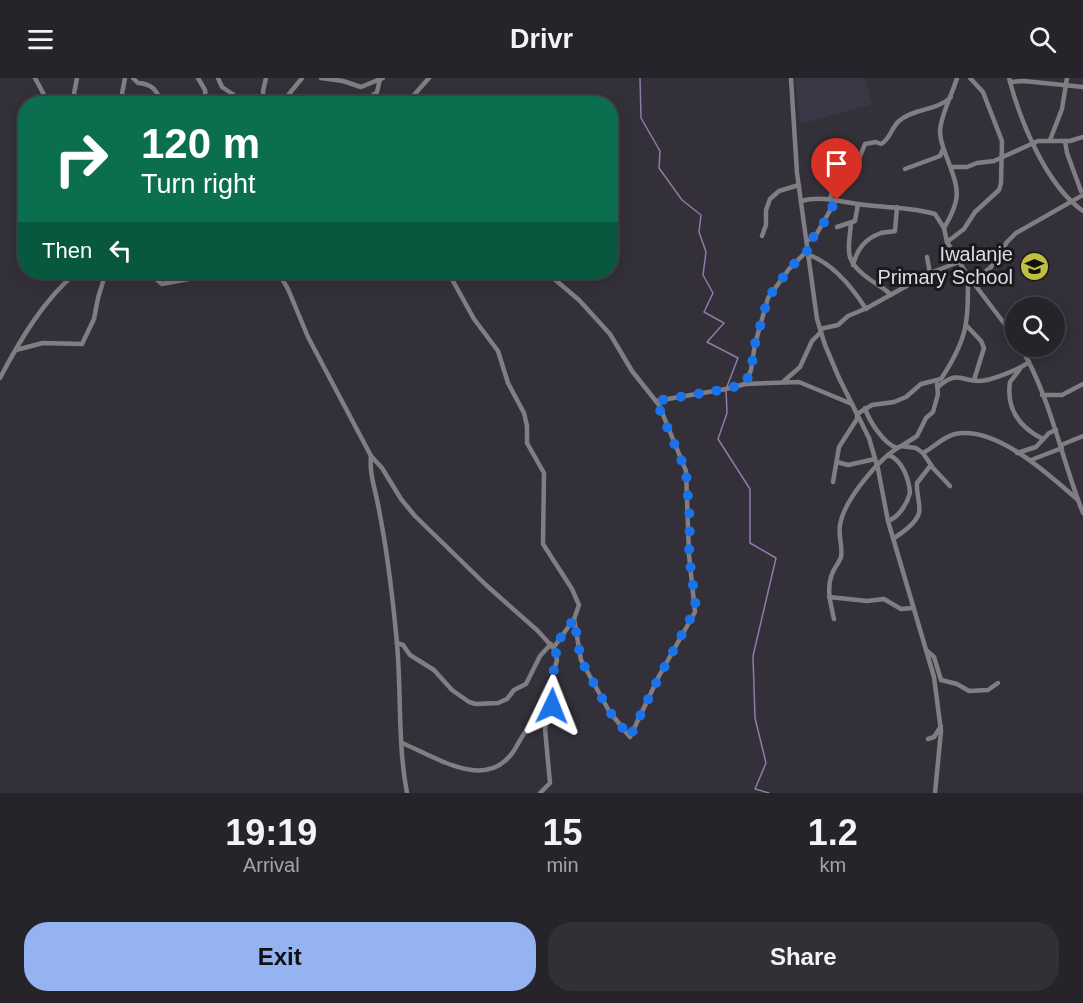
<!DOCTYPE html>
<style>
:root{--surface:#26242b;--page:#323037;--text:#f1f3f6;--muted:#a4a4a9;--line:#424147;--accent:#95b2f1}
body{margin:0;font-family:Helvetica,sans-serif;background:var(--page);color:var(--text);height:100vh;display:flex;flex-direction:column;font-size:22px;white-space:nowrap}
*{box-sizing:border-box;margin:0}
p{font-size:20px;color:var(--muted)}
.icon{flex:none;width:33px;height:33px;fill:none;stroke:currentColor;stroke-width:2;stroke-linecap:round;stroke-linejoin:round}
.map{position:relative;height:715px;overflow:hidden}
.panel{display:flex;flex-direction:column;background:var(--surface);flex:1}
.panel>*{flex:none}
.top-card{position:absolute;left:18px;top:18px;width:600px;height:183px;border-radius:24px;box-shadow:0 3px 15px #0003,0 0 0 2px var(--line);background:#0b6e4f;color:#fff;overflow:hidden}
.fabs{position:absolute;left:1005px;top:219px;display:grid;gap:12px}
.fabs a{display:grid;place-items:center;width:60px;height:60px;border-radius:50%;background:var(--surface);box-shadow:0 3px 15px #0003,0 0 0 2px var(--line);font-size:30px}
.pin{position:absolute;display:grid;place-items:center;width:51px;height:51px;color:#fff;margin:-62px -26px;border-radius:50% 50% 50% 0;rotate:-45deg;box-shadow:0 0 6px #0007}
.pin .icon{rotate:45deg}
.me{position:absolute;width:66px;margin:-33px;rotate:2deg;stroke-linejoin:round;filter:drop-shadow(0 0 4px #0008)}
.turn{display:flex;align-items:center;gap:21px;height:126px;padding:0 24px;font-size:27px}
.turn .icon{width:78px;height:78px;stroke-width:2.5}
.turn b{display:block;font-size:42px;line-height:51px}
.then{display:flex;align-items:center;height:57px;padding:0 24px;background:#0003;gap:12px;font-size:22px}
.eta{display:flex;justify-content:space-evenly;align-items:center;height:102px;text-align:center}
.eta b{font-size:36px;font-weight:800;line-height:42px}
.primary-button{display:flex;gap:12px;margin-top:auto;padding:12px 24px}
.primary-button a{flex:1;height:69px;border-radius:24px;background:var(--accent);color:#111;font-size:24px;font-weight:800;line-height:69px;text-align:center}
.primary-button a+a{background:var(--page);color:var(--text)}
header{display:flex;justify-content:space-between;align-items:center;height:78px;padding:0 24px;background:var(--surface);font-size:27px;font-weight:800}
.map>svg:first-child{display:block}
.built{fill:#3c3746}
.lines{fill:none;stroke-linecap:round;stroke-linejoin:round}
.stream{stroke:#8d7ca8;stroke-width:1.5}
.minor{stroke:#807e83;stroke-width:4.5}
.route{stroke:#1a73e8;stroke-width:10;stroke-dasharray:0 18}
.labels{text-anchor:middle;dominant-baseline:central;stroke-width:6;stroke-linejoin:round;paint-order:stroke}
.poi-label{font-size:20px;fill:#dfdde3;stroke:#1a191d;text-anchor:end}
</style>
<header><svg class="icon" aria-label="menu" viewBox="0 0 24 24"><path d="M4 6h16M4 12h16M4 18h16"/></svg>Drivr<svg class="icon" aria-label="search" viewBox="0 0 24 24"><circle cx="10" cy="10" r="6"/><path d="M15 15l6 6"/></svg></header>
<div class="map">
<svg width="1083" height="715" viewBox="0 0 1083 715">
<rect width="100%" height="100%" fill="#333039"/>
<g class="built">
<polygon points="795,0 865,0 872,26 800,46"/>
<polygon points="1043,175 1047,196 1025,201 1020,180"/>
</g>
<g class="lines">
<polyline class="stream" points="640,0 641,40 660,73 659,90 682,122 701,137 699,154 706,174 703,197 713,215 704,234 724,245 707,264 738,280 726,311 727,335 718,361 750,411 750,465 776,480 753,578 755,640 766,685 755,711 769,715"/>
<g class="minor">
<polyline points="35,0 49,26"/>
<path d="M133,0L138,5C154,6 156,13 163,26"/>
<polyline points="198,0 205,12 206,26"/>
<polyline points="218,0 222,9 234,17 233,26"/>
<polyline points="321,0 343,3 361,9 383,0"/>
<polyline points="791,0 797,95 817,241 825,267 839,300 869,360 878,391 888,443 934,599 941,653 935,715"/>
<path d="M1009,0C1020,43 1046,107 1083,133"/>
<polyline points="1010,4 1024,3 1083,9"/>
<polyline points="206,18 225,26"/>
<polyline points="72,26 77,0"/>
<polyline points="120,26 125,0"/>
<polyline points="264,26 263,13 266,0"/>
<polyline points="281,26 302,0"/>
<polyline points="356,26 368,21 377,14 380,1"/>
<polyline points="406,26 429,0"/>
<polyline points="1050,62 1062,31 1067,0"/>
<polyline points="1065,63 1067,75 1081,113"/>
<polyline points="951,89 967,89 977,85 994,83 1038,63 1070,63 1083,59"/>
<polyline points="905,91 940,78 943,71"/>
<path d="M830,120L840,95L845,92L854,93L865,66L876,64L881,66C890,62 891,50 899,43C914,30 937,33 951,19"/>
<path d="M801,123C824,117 843,125 866,127C888,130 913,129 935,136L944,150L947,164L966,195L1016,261"/>
<path d="M851,145C848,176 844,184 872,203C879,208 885,211 891,217"/>
<polyline points="837,149 855,143 858,126"/>
<path d="M944,150C962,120 959,112 947,80C944,72 940,63 940,53C941,36 952,17 957,0"/>
<polyline points="762,158 766,147 766,132 770,121 779,113 799,107"/>
<polyline points="807,163 816,157 836,122"/>
<polyline points="947,164 964,151 975,134 999,112 1001,105 1002,63 983,14 970,0"/>
<path d="M809,177C834,186 852,209 866,231"/>
<polyline points="927,179 930,195"/>
<path d="M853,187C857,172 864,161 881,155C885,154 891,154 895,153L897,129"/>
<polyline points="148,194 162,206 205,198"/>
<path d="M278,194L288,211L308,259L371,378C369,397 376,413 379,432C387,472 392,514 396,555C402,608 397,663 407,715"/>
<polyline points="448,194 474,241 498,273 508,305 524,335 527,348 527,365 544,395 543,466 572,511 579,527 574,541 581,582 609,633 630,659 659,598 695,534 689,477 686,393 659,327 632,293 610,256 579,222 546,194"/>
<polyline points="973,204 991,189 1007,164 1016,155 1083,117"/>
<polyline points="966,247 981,263 984,270 974,302"/>
<polyline points="820,251 838,247 848,238 867,230 930,195 959,184"/>
<path d="M1020,268C1051,320 1061,380 1083,435"/>
<polyline points="16,272 43,265 82,266 94,241 98,220 106,194"/>
<path d="M1020,291L1010,304C1006,331 1019,349 1043,361"/>
<path d="M0,300C20,262 44,221 77,194"/>
<polyline points="784,303 800,289 812,263 821,254"/>
<polyline points="745,306 799,304 852,326"/>
<path d="M938,309C957,292 961,303 979,303C991,303 1020,291 1029,284"/>
<polyline points="1042,317 1062,317 1083,306"/>
<polyline points="656,323 726,311 745,306 751,292 755,266 768,220 789,191 808,172"/>
<path d="M865,330C869,343 884,366 897,370"/>
<polyline points="903,367 917,358 926,340 933,334 938,316 937,306"/>
<polyline points="1061,367 1083,358"/>
<polyline points="923,375 933,390 950,408"/>
<polyline points="1017,375 1036,369 1049,355 1056,352"/>
<path d="M888,377C902,381 909,401 910,415C907,426 899,439 888,443"/>
<polyline points="371,378 382,390 401,421 415,438 486,507 538,553 555,572 557,582 550,609 552,623 545,651 550,705 540,715"/>
<polyline points="1031,382 1062,370"/>
<polyline points="837,384 848,387 875,381"/>
<path d="M833,404L839,369L857,341V336L872,327L894,324L906,319L921,306L941,301C968,260 968,245 968,198"/>
<path d="M894,460C902,455 916,445 919,435C921,428 916,414 917,405L931,387"/>
<polyline points="829,519 867,523 884,521 901,531 913,530"/>
<path d="M834,541C831,527 826,511 832,496C834,490 839,485 841,479C843,469 838,458 840,447C844,422 879,380 901,368L916,370L923,375C934,369 943,359 955,356C996,347 1049,397 1078,422"/>
<polyline points="397,565 403,567 410,577 434,592 452,612 469,624 476,626 498,625 507,621 514,612 526,606 540,578 551,566"/>
<polyline points="554,569 574,541"/>
<polyline points="926,572 934,579 941,602 957,606 969,613 988,612 998,605"/>
<polyline points="928,661 934,659 941,648"/>
<path d="M402,665C438,680 488,715 515,671C521,661 527,647 538,643L546,646"/>
</g>
</g>
<g class="lines">
<path class="route" d="M552,628L550,609L557,578L554,569L574,541L581,582L609,633L630,659L655,607L696,530L689,477L690,443L686,393L656,323L726,311L745,306L751,292L755,266L768,220L789,191L808,172L807,163C821,158 827,134 837,122"/>
</g>
<defs>
<symbol id="school-disc" viewBox="-11 -11 22 22"><circle r="9.5" fill="#bfbe41" stroke="#1a191d"/><path d="M0-5L7-2L0 1L-7-2ZM-4 1L0 2.5L4 1V4Q0 6-4 4Z" fill="#111"/></symbol>
</defs>
<g fill-rule="evenodd">
<use href="#school-disc" x="1018" y="172" width="33" height="33"/>
</g>
<g class="labels">
<g class="poi-label">
<text x="1013" y="176">Iwalanje<tspan x="1013" dy="23">Primary School</tspan></text>
</g>
</g>
</svg>
<div class="fabs">
<a><svg class="icon" aria-label="search" viewBox="0 0 24 24"><circle cx="10" cy="10" r="6"/><path d="M15 15l6 6"/></svg></a>
</div>
<div class="pin" style="left:837px;top:122px;background:#d93025"><svg class="icon" aria-label="arrive" viewBox="0 0 24 24"><path d="M6 21V4h12l-3 4 3 4H6"/></svg></div>
<svg class="me" style="left:552px;top:628px" viewBox="-20 -20 40 40"><path d="M0-17L14 15 0 8-14 15z" fill="#1a73e8" stroke="#fff" stroke-width="4"/></svg>
<div class="top-card">
<div class="turn"><svg class="icon" aria-label="right" viewBox="0 0 24 24"><path d="M7 20v-9h11M14 6l5 5-5 5"/></svg><div><b>120 m</b>Turn right</div></div>
<div class="then">Then<svg class="icon" aria-label="left" viewBox="0 0 24 24"><path d="M17 20v-9H6M10 6l-5 5 5 5"/></svg></div>
</div>
</div>
<section class="panel">
<div class="eta">
<div><b>19:19</b><p>Arrival</p></div>
<div><b>15</b><p>min</p></div>
<div><b>1.2</b><p>km</p></div>
</div>
<div class="primary-button"><a>Exit</a><a>Share</a></div>
</section>
